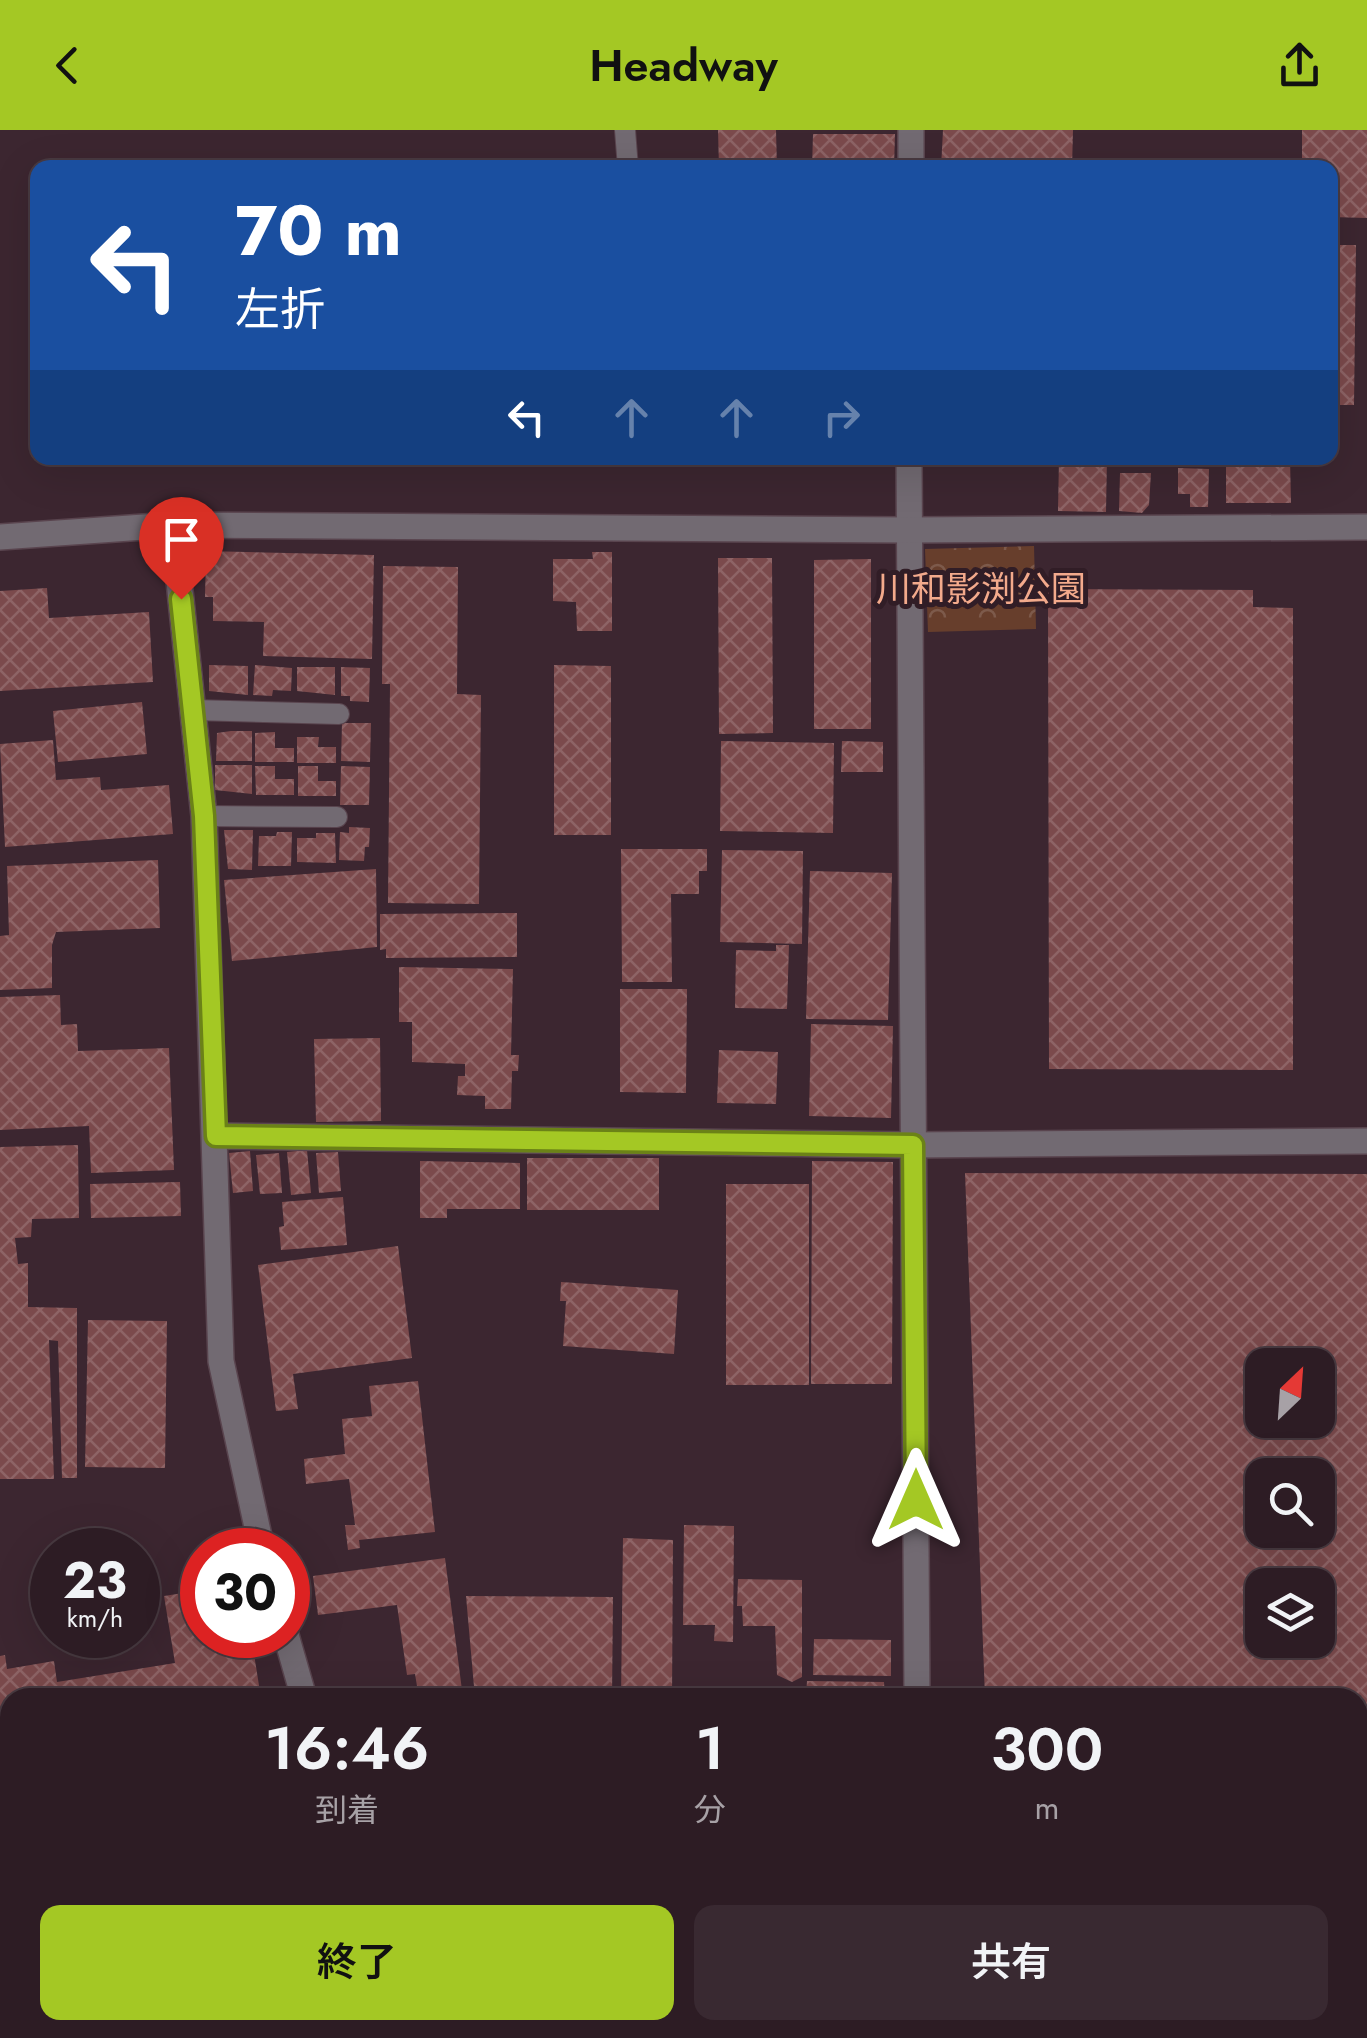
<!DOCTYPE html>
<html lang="ja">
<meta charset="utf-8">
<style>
:root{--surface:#2d1c24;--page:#392931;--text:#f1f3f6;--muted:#a7a1a6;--line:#483a41;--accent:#a4c824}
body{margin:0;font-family:Jost,"Noto Sans JP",sans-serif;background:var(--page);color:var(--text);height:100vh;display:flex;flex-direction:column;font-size:38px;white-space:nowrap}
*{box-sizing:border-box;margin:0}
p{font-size:32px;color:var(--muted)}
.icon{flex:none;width:55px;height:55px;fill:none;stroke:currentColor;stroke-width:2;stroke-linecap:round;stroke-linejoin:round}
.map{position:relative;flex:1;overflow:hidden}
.details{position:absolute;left:0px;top:1558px;width:1368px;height:352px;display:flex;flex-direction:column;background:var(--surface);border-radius:30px 30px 0 0;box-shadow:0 10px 40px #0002,0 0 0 2px var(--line)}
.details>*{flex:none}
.banner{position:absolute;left:30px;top:30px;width:1308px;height:305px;border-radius:20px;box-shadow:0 10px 40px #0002,0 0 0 2px var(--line);background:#1a4fa0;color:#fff;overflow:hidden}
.needle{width:65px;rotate:25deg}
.fabs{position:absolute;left:1245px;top:1218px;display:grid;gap:20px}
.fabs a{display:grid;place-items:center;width:90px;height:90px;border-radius:20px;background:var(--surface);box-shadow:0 10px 40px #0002,0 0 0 2px var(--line);font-size:50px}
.speed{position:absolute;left:30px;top:1398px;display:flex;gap:20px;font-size:50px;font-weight:700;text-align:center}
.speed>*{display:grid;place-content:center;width:130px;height:130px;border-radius:50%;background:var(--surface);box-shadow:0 10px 40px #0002,0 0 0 2px var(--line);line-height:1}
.speed small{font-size:25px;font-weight:400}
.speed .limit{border:15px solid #d22;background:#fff;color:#111}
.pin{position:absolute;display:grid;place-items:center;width:85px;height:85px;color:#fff;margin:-102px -42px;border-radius:50% 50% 50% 0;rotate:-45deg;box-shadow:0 0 10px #0007}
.pin .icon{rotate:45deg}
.me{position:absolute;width:110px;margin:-55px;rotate:0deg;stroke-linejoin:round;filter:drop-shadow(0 0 8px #0008)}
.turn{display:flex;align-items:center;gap:35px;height:210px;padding:0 40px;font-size:45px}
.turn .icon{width:130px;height:130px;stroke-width:2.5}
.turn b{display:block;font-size:70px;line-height:85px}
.lanes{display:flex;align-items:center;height:95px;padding:0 40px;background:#0003;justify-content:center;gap:50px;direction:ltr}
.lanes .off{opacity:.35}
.eta{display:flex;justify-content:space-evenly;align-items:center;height:170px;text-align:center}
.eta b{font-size:60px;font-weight:600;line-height:70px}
.primary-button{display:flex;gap:20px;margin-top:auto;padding:20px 40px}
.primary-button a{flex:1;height:115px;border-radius:20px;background:var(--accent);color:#111;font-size:40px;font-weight:600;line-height:115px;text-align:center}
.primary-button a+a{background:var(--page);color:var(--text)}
header{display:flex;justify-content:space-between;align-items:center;height:130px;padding:0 40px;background:var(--accent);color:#111;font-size:45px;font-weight:600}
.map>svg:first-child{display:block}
.forest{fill:url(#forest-crowns)}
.building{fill:url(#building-cross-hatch);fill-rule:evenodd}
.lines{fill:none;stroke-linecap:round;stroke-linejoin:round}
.lane-casing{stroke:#59444e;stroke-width:22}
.street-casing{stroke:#59444e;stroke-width:28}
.lane{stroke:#726a72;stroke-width:20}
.street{stroke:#726a72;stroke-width:25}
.route-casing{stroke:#6b8217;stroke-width:25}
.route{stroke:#a4c824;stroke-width:18}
.labels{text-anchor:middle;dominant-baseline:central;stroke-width:10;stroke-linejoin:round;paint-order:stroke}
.park-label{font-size:35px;fill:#f3aa8c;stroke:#311d26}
</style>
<header><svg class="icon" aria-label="back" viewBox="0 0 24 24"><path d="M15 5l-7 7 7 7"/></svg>Headway<svg class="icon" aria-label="share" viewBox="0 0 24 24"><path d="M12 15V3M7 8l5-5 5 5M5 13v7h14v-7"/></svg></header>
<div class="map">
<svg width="1367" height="1908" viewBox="0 0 1367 1908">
<defs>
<pattern id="forest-crowns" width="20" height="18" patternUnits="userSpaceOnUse" patternTransform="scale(2.5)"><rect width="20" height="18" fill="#673e2c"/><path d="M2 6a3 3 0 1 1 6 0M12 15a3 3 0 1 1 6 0" fill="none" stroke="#7d5a4b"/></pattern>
<pattern id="building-cross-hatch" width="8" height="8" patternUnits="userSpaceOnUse" patternTransform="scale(2.5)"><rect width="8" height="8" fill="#7b4a4c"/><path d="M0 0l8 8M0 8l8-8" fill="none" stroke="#8e6466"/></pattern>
</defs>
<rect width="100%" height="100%" fill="#3c2630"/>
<polygon class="forest" points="1034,416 1036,499 928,502 925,419"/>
<g class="building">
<polygon points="718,0 776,0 777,38 719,38"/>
<polygon points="943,0 1073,0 1072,38 941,38"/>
<polygon points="1302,0 1367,0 1367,88 1330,87 1330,38 1302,38"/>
<polygon points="813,4 895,4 894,38 812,38"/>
<polygon points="1330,115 1356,115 1354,275 1330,275"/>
<polygon points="1059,328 1107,328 1106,382 1058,381"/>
<polygon points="1226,328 1290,328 1291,373 1226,373"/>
<polygon points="1178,338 1209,339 1208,377 1190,377 1190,364 1178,364"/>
<polygon points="1120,343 1151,343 1149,375 1142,383 1119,381"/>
<polygon points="206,421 374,425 372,529 263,526 264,492 213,491 213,467 205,467"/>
<polygon points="592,422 612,422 612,501 577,501 576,472 553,471 553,429 593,429"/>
<polygon points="718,428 772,428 773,603 719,604"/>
<polygon points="871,429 871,599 814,599 814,430"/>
<polygon points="383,436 458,437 457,564 481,565 479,774 388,773 390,554 382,554"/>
<polygon points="47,458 49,488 149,482 153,552 0,561 0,461"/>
<polygon points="1048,459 1253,460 1253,477 1293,478 1293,940 1049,939"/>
<polygon points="209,535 248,536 248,565 209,561"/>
<polygon points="255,535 292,538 291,561 273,560 272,566 253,565"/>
<polygon points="554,535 611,536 611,705 554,705"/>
<polygon points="297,537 335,537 335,565 297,561"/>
<polygon points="341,537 370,538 369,572 350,571 350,566 341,566"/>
<polygon points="142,572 147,624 58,632 53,581"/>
<polygon points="342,593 371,593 370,632 341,631"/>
<polygon points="231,601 252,601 252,631 216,631 217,603"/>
<polygon points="275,602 275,618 294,618 294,632 255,632 255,603"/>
<polygon points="297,607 319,607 318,617 336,617 336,633 297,633"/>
<polygon points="53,610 56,650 100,647 101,660 169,655 173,704 5,717 0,614"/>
<polygon points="721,611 834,613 833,703 720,701"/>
<polygon points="842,611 883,612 883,642 841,642"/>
<polygon points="215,635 252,635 252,664 215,660"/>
<polygon points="255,636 275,636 275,649 294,649 294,665 256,665"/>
<polygon points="298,636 318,636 318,651 336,651 336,666 298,666"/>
<polygon points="341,636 370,637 369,675 340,675"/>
<polygon points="349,697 370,698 369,717 365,717 364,731 339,730 340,702 349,703"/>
<polygon points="224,700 253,700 252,740 228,739"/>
<polygon points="277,702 292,702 291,736 258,736 259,706 276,706"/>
<polygon points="316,703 335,703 336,733 297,732 297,708 316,708"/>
<polygon points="621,719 707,719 707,741 699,741 699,764 671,764 672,852 622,852"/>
<polygon points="722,720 803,721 802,814 720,812"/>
<polygon points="158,730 160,798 56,802 52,815 52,858 0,860 0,806 9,805 7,736"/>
<polygon points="376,739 377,817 232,831 224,750"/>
<polygon points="810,741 892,743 888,890 806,889"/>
<polygon points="517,783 517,827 386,828 386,819 380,820 380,784"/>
<polygon points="776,815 789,815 787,879 735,878 736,820 776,821"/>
<polygon points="399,837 513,839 511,925 519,925 518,941 512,941 511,979 485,979 485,966 457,965 458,946 465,946 465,934 412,932 412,892 399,892"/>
<polygon points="620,859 687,859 686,963 620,962"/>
<polygon points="60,865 61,895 77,894 78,921 169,918 174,1040 91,1043 89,996 0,1000 0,867"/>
<polygon points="811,894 893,896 891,988 809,986"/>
<polygon points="380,908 381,991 316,992 314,909"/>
<polygon points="719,920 778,922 776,974 717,973"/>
<polygon points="78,1015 79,1088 32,1089 31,1107 15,1108 18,1134 28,1133 28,1177 77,1178 77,1348 62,1348 58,1211 49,1210 54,1349 0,1349 0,1017"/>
<polygon points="307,1020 311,1063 291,1065 287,1022"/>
<polygon points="250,1021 253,1061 233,1063 229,1023"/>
<polygon points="338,1022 341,1061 319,1063 316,1023"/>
<polygon points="279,1023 282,1063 260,1064 256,1025"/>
<rect x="527" y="1028" width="132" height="52"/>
<polygon points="420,1031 520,1033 520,1079 447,1079 447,1088 420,1088"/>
<polygon points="812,1031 893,1032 892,1254 811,1254"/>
<path d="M965,1043L1367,1044V1908H998V1900H1358V1568H985ZM1262,1235H1318V1290H1262ZM1262,1345H1318V1400H1262ZM1262,1455H1318V1510H1262Z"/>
<polygon points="180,1052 181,1086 91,1088 90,1054"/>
<rect x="726" y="1054" width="83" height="201"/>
<polygon points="343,1067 347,1115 281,1120 279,1097 284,1096 282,1072"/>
<polygon points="398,1116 412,1228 293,1244 298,1279 276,1281 258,1135"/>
<polygon points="561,1152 678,1160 674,1224 563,1216 566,1171 560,1171"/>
<polygon points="88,1190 167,1191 165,1338 85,1337"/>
<polygon points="418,1251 435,1402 359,1410 360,1418 348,1420 345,1395 355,1395 349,1349 306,1354 304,1329 345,1324 342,1289 372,1286 369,1256"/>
<polygon points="684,1395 734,1396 733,1512 714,1511 715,1495 683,1495"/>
<polygon points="623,1408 673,1410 672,1568 621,1568"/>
<polygon points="445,1428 463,1568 419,1568 415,1544 407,1545 397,1475 318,1485 313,1446"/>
<polygon points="738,1449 802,1450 802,1547 792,1552 777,1545 775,1496 743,1496 742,1476 737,1476"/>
<polygon points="202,1460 202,1505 251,1505 261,1568 10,1568 10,1653 0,1654 0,1526 5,1525 7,1539 54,1531 57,1552 175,1533 164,1466"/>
<polygon points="466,1466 613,1467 612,1568 475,1568"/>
<polygon points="814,1509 891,1510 891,1546 813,1545"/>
<polygon points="807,1551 884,1552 885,1568 806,1568"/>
<polygon points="10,1659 10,1746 0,1748 0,1661"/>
<polygon points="42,1900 102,1900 103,1908 43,1908"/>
<polygon points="124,1900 326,1900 327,1908 125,1908"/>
<rect x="722" y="1900" width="150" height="8"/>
</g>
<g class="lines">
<defs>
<g id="lane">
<polyline points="625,0 628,38"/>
<polyline points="194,580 339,584"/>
<polyline points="204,686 337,687"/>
</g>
<g id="street">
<polyline points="911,38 911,0"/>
<polyline points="909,328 917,1568"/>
<polyline points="173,395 204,686 221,1231 262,1420"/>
<polyline points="0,407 173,395 909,400 1367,397"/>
<polyline points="216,1006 913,1015 1367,1011"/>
<polyline points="286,1505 304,1568"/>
<polyline points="372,1900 374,1908"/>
<polyline points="920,1900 920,1908"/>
<polyline points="0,1904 3,1908"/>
</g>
</defs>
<use href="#lane" class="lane-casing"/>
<use href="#street" class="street-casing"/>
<use href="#lane" class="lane"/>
<use href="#street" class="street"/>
</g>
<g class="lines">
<defs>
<polyline id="route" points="181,469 204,686 216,1006 913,1015 916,1370"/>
</defs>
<use href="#route" class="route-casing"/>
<use href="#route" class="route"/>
</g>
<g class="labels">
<g class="park-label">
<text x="981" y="459">川和影渕公園</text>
</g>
</g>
</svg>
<div class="fabs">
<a><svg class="needle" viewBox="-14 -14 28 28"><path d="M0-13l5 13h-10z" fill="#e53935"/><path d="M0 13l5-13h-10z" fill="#a7a1a6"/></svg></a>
<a><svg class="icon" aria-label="search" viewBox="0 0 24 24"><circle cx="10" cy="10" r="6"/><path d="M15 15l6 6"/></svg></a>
<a><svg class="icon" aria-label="layers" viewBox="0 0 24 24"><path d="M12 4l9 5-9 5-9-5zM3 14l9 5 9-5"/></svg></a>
</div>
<div class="speed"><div>23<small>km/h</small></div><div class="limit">30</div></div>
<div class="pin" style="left:181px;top:469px;background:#d93025"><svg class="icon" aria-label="arrive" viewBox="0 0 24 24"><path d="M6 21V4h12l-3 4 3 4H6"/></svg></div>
<svg class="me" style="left:916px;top:1370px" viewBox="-20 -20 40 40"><path d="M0-17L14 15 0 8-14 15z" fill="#a4c824" stroke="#fff" stroke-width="4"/></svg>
<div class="banner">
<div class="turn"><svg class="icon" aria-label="left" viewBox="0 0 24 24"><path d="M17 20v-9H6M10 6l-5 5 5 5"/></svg><div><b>70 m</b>左折</div></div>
<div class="lanes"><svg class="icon" aria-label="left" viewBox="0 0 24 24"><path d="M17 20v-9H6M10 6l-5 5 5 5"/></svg><svg class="icon off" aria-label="ahead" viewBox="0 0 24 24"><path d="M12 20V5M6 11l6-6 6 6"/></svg><svg class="icon off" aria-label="ahead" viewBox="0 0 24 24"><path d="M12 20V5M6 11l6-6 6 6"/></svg><svg class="icon off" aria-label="right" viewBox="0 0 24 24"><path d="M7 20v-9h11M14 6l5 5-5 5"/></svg></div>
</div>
<section class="details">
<div class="eta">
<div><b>16:46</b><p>到着</p></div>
<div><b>1</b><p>分</p></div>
<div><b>300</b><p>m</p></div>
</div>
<div class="primary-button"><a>終了</a><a>共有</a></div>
</section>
</div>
